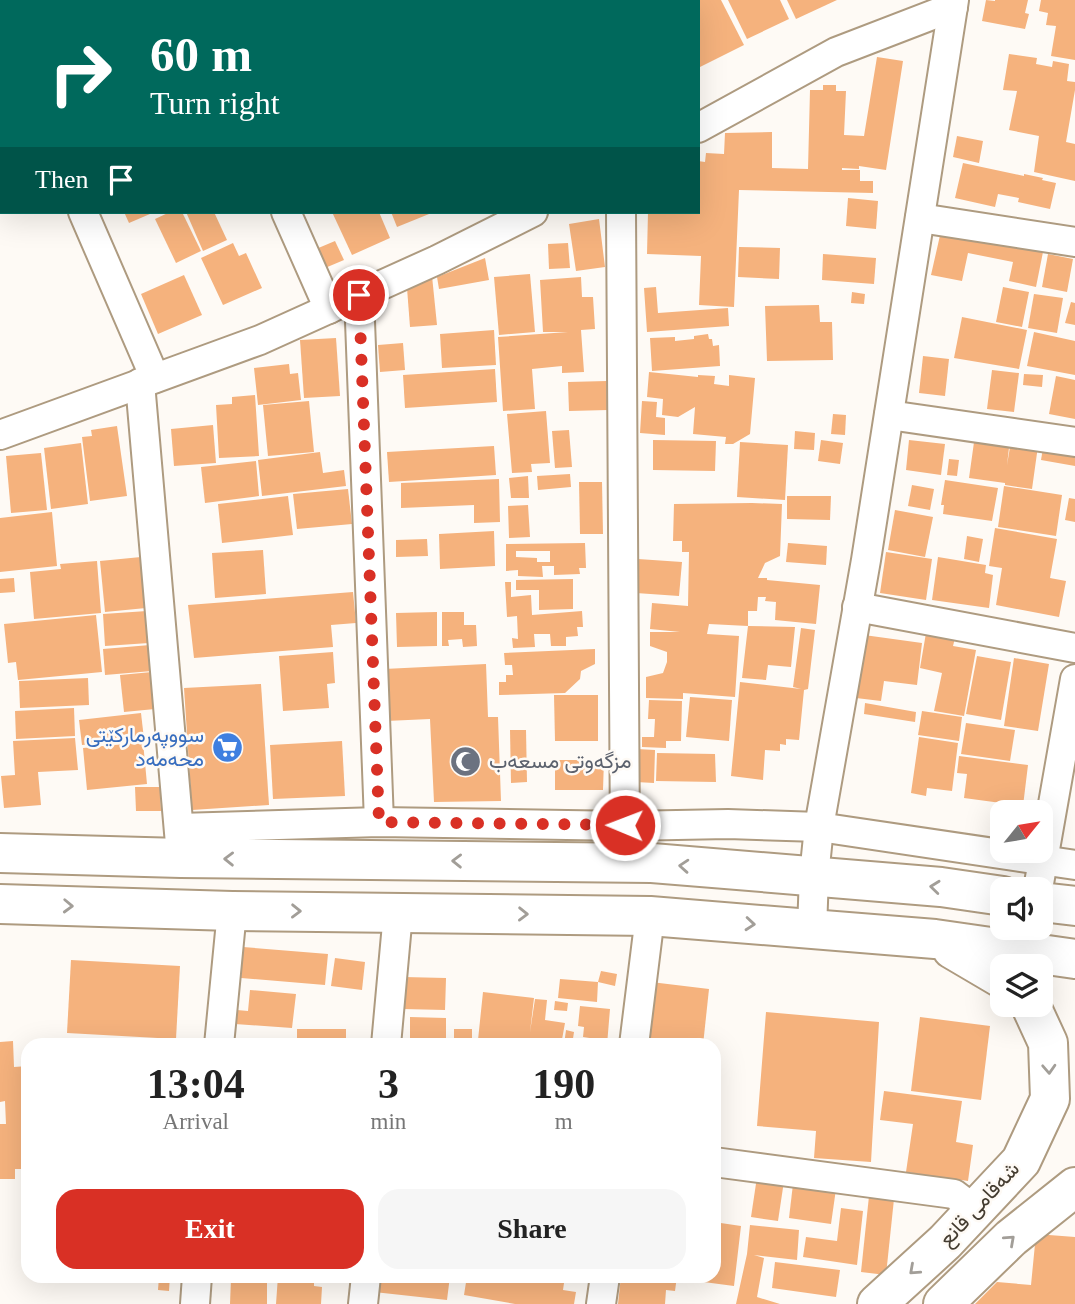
<!DOCTYPE html>
<meta charset="utf-8">
<style>
:root{--surface:#fff;--page:#f6f6f6;--text:#222;--muted:#767676;--accent:#d93025}
body{margin:0;font-family:"Times New Roman",Vazirmatn,serif;background:var(--page);color:var(--text);height:100vh;display:flex;flex-direction:column;font-size:26px;white-space:nowrap}
*{box-sizing:border-box;margin:0}
p{font-size:23px;color:var(--muted)}
.icon{flex:none;width:38px;height:38px;fill:none;stroke:currentColor;stroke-width:2;stroke-linecap:round;stroke-linejoin:round}
.map{position:relative;flex:1;overflow:hidden}
.panel{position:absolute;left:21px;top:1038px;width:700px;height:245px;display:flex;flex-direction:column;background:var(--surface);border-radius:21px;box-shadow:0 7px 28px #0002}
.panel>*{flex:none}
.top-card{position:absolute;left:0px;top:0px;width:700px;height:214px;box-shadow:0 7px 28px #0002;background:#00695c;color:#fff;overflow:hidden}
.needle{width:46px;rotate:60deg}
.controls{position:absolute;left:990px;top:800px;display:grid;gap:14px}
.controls a{display:grid;place-items:center;width:63px;height:63px;border-radius:14px;background:var(--surface);box-shadow:0 7px 28px #0002;font-size:35px}
.pin{position:absolute;display:grid;place-items:center;width:60px;height:60px;color:#fff;margin:-30px;border:4px solid #fff;border-radius:50%;box-shadow:0 2px 7px #0007}
.me{position:absolute;width:77px;margin:-38px;rotate:271deg;stroke-linejoin:round;filter:drop-shadow(0 0 5px #0008)}
.turn{display:flex;align-items:center;gap:24px;height:147px;padding:0 35px;font-size:32px}
.turn .icon{width:91px;height:91px;stroke-width:2.5}
.turn b{display:block;font-size:49px;line-height:60px}
.then{display:flex;align-items:center;height:66px;padding:0 35px;background:#0003;gap:14px;font-size:26px}
.eta{display:flex;justify-content:space-evenly;align-items:center;height:119px;text-align:center}
.eta b{font-size:42px;font-weight:700;line-height:49px}
.cta{display:flex;gap:14px;margin-top:auto;padding:14px 35px}
.cta a{flex:1;height:80px;border-radius:21px;background:var(--accent);color:#fff;font-size:28px;font-weight:700;line-height:80px;text-align:center}
.cta a+a{background:var(--page);color:var(--text)}
.map>svg:first-child{display:block}
.building{fill:#f5b27d;fill-rule:evenodd}
.lines{fill:none;stroke-linecap:round;stroke-linejoin:round}
.minor-casing{stroke:#ae9b80;stroke-width:32}
.secondary-casing{stroke:#ae9b80;stroke-width:42}
.minor{stroke:#fff;stroke-width:28}
.secondary{stroke:#fff;stroke-width:38}
.oneway{stroke:#a29e98}
.route{stroke:#d93025;stroke-width:12;stroke-dasharray:0 21.6}
.labels{text-anchor:middle;dominant-baseline:central;stroke-width:5;stroke-linejoin:round;paint-order:stroke}
.shop-label{font-size:21px;fill:#366cbe;stroke:#fefaf5;text-anchor:end}
.worship-label{font-size:21px;fill:#5b616d;stroke:#fefaf5;text-anchor:start}
.street-label{font-size:21px;fill:#443c30;stroke:#fefaf5}
</style>
<div class="map">
<svg width="1075" height="1304" viewBox="0 0 1075 1304">
<rect width="100%" height="100%" fill="#fefaf5"/>
<g class="building">
<polygon points="698,0 721,0 744,45 698,68"/>
<polygon points="728,0 780,0 789,19 747,39"/>
<polygon points="787,0 837,0 796,19"/>
<polygon points="986,0 995,1 995,0 1028,0 1025,13 1029,14 1025,29 982,21"/>
<polygon points="1041,0 1075,0 1075,60 1051,56 1056,26 1046,25 1048,13 1039,11"/>
<polygon points="1009,54 1037,58 1036,64 1052,67 1053,61 1069,64 1067,81 1075,82 1075,90 1066,142 1075,144 1075,181 1034,172 1039,136 1009,130 1017,91 1003,90"/>
<polygon points="877,57 903,61 886,170 859,166 859,169 842,168 842,170 860,170 860,181 873,181 873,193 739,190 734,307 699,305 701,256 647,254 648,212 698,212 698,161 705,162 706,153 724,154 725,133 772,132 772,168 808,169 810,90 823,90 823,85 836,85 836,91 846,91 844,135 864,136"/>
<polygon points="957,136 983,141 979,163 953,157"/>
<polygon points="963,163 1024,176 1024,174 1043,178 1042,180 1056,183 1050,209 1018,202 1019,198 998,194 995,207 955,198"/>
<polygon points="848,198 878,201 876,229 846,226"/>
<polygon points="124,212 149,212 150,214 129,223"/>
<polygon points="170,212 182,212 201,251 176,263 155,219"/>
<polygon points="186,212 214,212 227,240 203,251"/>
<polygon points="332,212 379,212 390,238 352,255"/>
<polygon points="391,212 434,212 397,227"/>
<polygon points="599,219 605,267 576,271 569,224"/>
<polygon points="941,231 1043,252 1036,287 1009,281 1013,262 968,253 962,281 931,275"/>
<polygon points="335,241 344,260 325,268 316,249"/>
<polygon points="233,243 239,256 246,253 262,288 223,305 201,258"/>
<polygon points="568,243 570,268 549,269 548,244"/>
<polygon points="739,247 780,248 779,279 738,277"/>
<polygon points="823,254 876,258 874,284 822,280"/>
<polygon points="1048,254 1073,259 1067,292 1042,287"/>
<polygon points="485,258 489,280 439,289 437,277"/>
<polygon points="530,274 535,332 499,335 494,277"/>
<polygon points="184,275 202,315 158,334 141,294"/>
<polygon points="432,276 437,325 410,327 407,288"/>
<polygon points="581,277 582,297 593,297 595,329 581,330 584,372 562,373 562,366 532,369 535,409 503,411 498,337 568,332 543,332 540,280"/>
<polygon points="656,287 658,313 728,308 729,326 647,332 644,288"/>
<polygon points="1003,287 1029,292 1022,327 996,322"/>
<polygon points="852,292 865,294 864,304 851,303"/>
<polygon points="1034,294 1063,298 1057,333 1028,328"/>
<polygon points="1071,302 1075,303 1075,325 1065,323"/>
<polygon points="819,305 820,322 832,322 833,360 767,361 765,306"/>
<polygon points="962,317 1027,330 1019,369 954,358"/>
<polygon points="494,330 496,365 442,368 440,334"/>
<polygon points="1034,332 1075,341 1075,375 1027,366"/>
<polygon points="708,334 709,339 712,339 713,346 719,345 720,366 652,371 650,338 675,337 675,341 694,339 694,336"/>
<polygon points="336,338 340,396 304,398 300,340"/>
<polygon points="403,343 405,370 380,372 378,345"/>
<polygon points="923,356 949,359 945,396 919,393"/>
<polygon points="289,364 290,374 298,373 301,400 258,405 254,368"/>
<polygon points="495,369 497,402 405,408 403,375"/>
<polygon points="992,370 1019,373 1014,412 987,409"/>
<polygon points="649,372 698,377 698,375 715,376 714,384 729,386 729,375 755,378 750,434 733,444 725,444 726,437 693,434 695,407 678,417 662,415 663,399 647,397"/>
<polygon points="1024,374 1043,375 1042,387 1023,385"/>
<polygon points="1056,376 1075,380 1075,419 1049,414"/>
<polygon points="607,381 608,410 569,411 568,382"/>
<polygon points="255,395 259,456 219,458 216,405 232,404 232,397"/>
<polygon points="309,401 314,452 268,456 263,405"/>
<polygon points="642,401 657,402 656,417 665,418 665,435 640,433"/>
<polygon points="546,411 550,463 531,464 532,472 512,473 507,414"/>
<polygon points="833,414 846,415 845,435 831,434"/>
<polygon points="213,425 216,463 174,466 171,429"/>
<polygon points="117,426 127,496 90,501 82,437 92,436 91,430"/>
<polygon points="569,430 572,467 555,468 552,431"/>
<polygon points="795,431 815,433 814,450 794,449"/>
<polygon points="975,435 1010,439 1007,465 1011,441 1038,446 1032,489 1005,485 1005,483 969,478"/>
<polygon points="653,440 716,441 715,471 653,470"/>
<polygon points="821,440 843,443 840,464 818,461"/>
<polygon points="909,440 945,444 941,475 906,470"/>
<polygon points="740,442 788,445 785,500 737,497"/>
<polygon points="1044,442 1075,447 1075,466 1041,460"/>
<polygon points="81,443 88,504 51,509 44,448"/>
<polygon points="494,446 496,475 389,482 387,452"/>
<polygon points="320,452 323,473 344,470 346,486 262,496 258,460"/>
<polygon points="41,453 47,510 11,513 6,456"/>
<polygon points="949,459 959,460 957,476 947,475"/>
<polygon points="256,461 259,496 205,503 201,467"/>
<polygon points="570,474 571,487 538,490 537,476"/>
<polygon points="528,476 529,498 511,498 509,478"/>
<polygon points="499,479 500,522 474,523 474,505 401,508 401,483"/>
<polygon points="945,480 998,488 992,521 943,514 944,505 941,505"/>
<polygon points="579,482 602,482 603,534 580,534"/>
<polygon points="912,485 934,489 930,510 908,506"/>
<polygon points="1004,486 1062,495 1056,536 998,527"/>
<polygon points="348,489 352,524 297,529 293,494"/>
<polygon points="288,496 293,535 222,543 218,504"/>
<polygon points="787,496 831,496 830,520 787,519"/>
<polygon points="1069,498 1075,499 1075,522 1065,520"/>
<polygon points="752,503 782,504 780,556 765,563 758,578 767,578 767,580 820,585 816,624 775,620 776,602 765,601 766,597 758,597 757,611 748,611 748,626 709,624 707,634 739,636 735,697 683,693 683,699 646,698 646,677 663,673 667,662 667,652 650,646 650,632 680,632 650,629 652,603 688,606 689,552 682,552 682,541 673,541 674,504"/>
<polygon points="528,505 530,537 509,538 508,506"/>
<polygon points="895,510 933,517 925,557 888,550"/>
<polygon points="52,512 57,566 0,572 0,518"/>
<polygon points="995,528 1057,539 1050,578 1066,581 1059,617 996,605 1002,568 989,566"/>
<polygon points="494,531 495,566 440,569 439,534"/>
<polygon points="967,536 983,539 979,562 964,559"/>
<polygon points="427,539 428,556 396,557 396,540"/>
<path d="M585,543L586,568H579L580,574L554,575V566H542L543,577L518,576V570L506,571V544ZM516,551H550V562H537V558L516,557Z"/>
<polygon points="788,543 827,546 826,565 786,562"/>
<polygon points="263,550 266,594 215,598 212,553"/>
<polygon points="886,552 932,559 926,600 880,593"/>
<polygon points="141,557 146,608 105,612 100,561"/>
<polygon points="938,557 986,565 985,573 993,575 989,608 932,600"/>
<polygon points="638,559 682,562 679,596 636,593"/>
<polygon points="97,561 101,613 34,619 30,572 61,569 60,564"/>
<polygon points="14,578 15,592 0,593 0,579"/>
<polygon points="573,579 573,609 539,610 539,590 516,590 516,580"/>
<polygon points="505,582 511,582 511,597 531,595 532,615 582,611 583,627 577,627 578,636 566,637 566,646 551,646 550,634 534,634 535,647 513,648 512,638 518,639 517,616 507,617"/>
<polygon points="353,592 356,623 331,625 333,647 194,658 188,605"/>
<polygon points="147,611 149,643 105,646 103,614"/>
<polygon points="437,612 437,646 397,647 396,613"/>
<polygon points="442,612 464,612 464,625 476,625 477,646 463,647 462,639 448,640 449,646 442,646"/>
<polygon points="96,615 102,672 18,680 16,662 8,663 4,624"/>
<polygon points="748,626 795,627 791,667 768,665 766,680 742,678"/>
<polygon points="801,628 815,630 808,689 804,690 799,740 786,739 786,745 780,744 780,751 765,750 763,780 731,776 740,682 801,689 793,687"/>
<polygon points="926,633 955,638 953,646 976,650 964,716 934,711 942,673 920,668"/>
<polygon points="864,635 922,643 917,685 884,681 881,701 856,698"/>
<polygon points="150,645 152,671 105,675 103,649"/>
<polygon points="595,649 595,664 581,671 580,679 565,693 499,695 499,682 506,682 506,675 513,675 512,665 505,665 504,653"/>
<polygon points="333,652 335,683 327,684 329,708 283,711 279,656"/>
<polygon points="977,656 1011,662 1001,720 966,714"/>
<polygon points="1014,658 1049,664 1038,731 1004,726"/>
<polygon points="486,664 488,717 498,717 501,801 434,802 430,719 386,721 384,669"/>
<polygon points="152,672 155,709 124,712 120,675"/>
<polygon points="88,678 89,705 20,708 19,681"/>
<polygon points="261,684 269,805 192,810 184,688"/>
<polygon points="554,695 598,695 598,741 555,741"/>
<polygon points="690,697 732,700 729,741 686,737"/>
<polygon points="649,700 682,701 681,741 666,741 666,748 642,747 642,737 654,737 655,719 648,719"/>
<polygon points="865,703 916,712 915,722 864,714"/>
<polygon points="74,708 75,736 16,739 15,711"/>
<polygon points="922,711 962,717 959,741 918,735"/>
<polygon points="141,713 144,739 82,745 79,720"/>
<polygon points="966,723 1015,730 1010,761 961,754"/>
<polygon points="510,730 526,730 527,782 511,783"/>
<polygon points="919,737 958,743 952,791 927,788 926,796 911,793"/>
<polygon points="75,738 78,770 38,772 41,805 4,808 1,776 15,775 13,741"/>
<polygon points="342,741 345,796 273,799 270,745"/>
<polygon points="143,742 147,784 87,790 83,748"/>
<polygon points="637,749 655,750 654,783 636,782"/>
<polygon points="657,753 715,754 716,782 656,781"/>
<polygon points="959,756 1028,765 1023,806 964,798 967,774 957,773"/>
<polygon points="555,760 604,760 603,790 555,790"/>
<polygon points="135,787 160,787 161,811 136,811"/>
<polygon points="243,947 328,954 325,985 241,978"/>
<polygon points="335,958 365,962 362,990 331,986"/>
<polygon points="71,960 180,966 176,1039 67,1033"/>
<polygon points="601,971 617,974 615,986 598,982 597,1002 558,998 560,979 598,982"/>
<polygon points="404,977 446,978 445,1010 403,1009"/>
<polygon points="651,982 709,989 703,1045 643,1045"/>
<polygon points="250,990 296,994 292,1028 235,1024 237,1010 248,1011"/>
<polygon points="483,992 534,998 530,1032 535,999 547,1000 545,1020 565,1023 561,1045 529,1043 529,1045 520,1045 478,1040"/>
<polygon points="555,1001 568,1003 567,1011 554,1010"/>
<polygon points="580,1006 610,1009 607,1045 595,1044 596,1039 583,1037 584,1027 578,1026"/>
<polygon points="766,1012 879,1022 871,1162 814,1158 816,1131 757,1126"/>
<polygon points="410,1017 446,1018 446,1045 410,1045"/>
<polygon points="920,1017 990,1026 981,1100 911,1091"/>
<rect x="297" y="1029" width="49" height="16"/>
<rect x="454" y="1029" width="18" height="16"/>
<polygon points="566,1030 574,1032 572,1045 564,1045"/>
<polygon points="13,1041 14,1067 28,1066 28,1169 15,1169 15,1179 0,1179 0,1124 6,1124 5,1101 0,1102 0,1042"/>
<polygon points="884,1091 962,1101 956,1142 973,1145 968,1181 906,1172 913,1124 880,1120"/>
<polygon points="757,1177 784,1181 778,1221 751,1217"/>
<polygon points="793,1184 836,1189 831,1224 789,1218"/>
<polygon points="869,1196 894,1199 886,1275 861,1272"/>
<polygon points="841,1208 863,1211 857,1265 803,1257 806,1237 837,1241"/>
<polygon points="714,1222 741,1226 734,1286 681,1279 682,1276 714,1276"/>
<polygon points="750,1225 799,1230 797,1260 754,1255 764,1258 757,1297 780,1304 736,1304 747,1254"/>
<polygon points="1036,1234 1075,1237 1075,1304 975,1304 997,1282 1031,1285"/>
<polygon points="775,1262 840,1270 836,1297 772,1288"/>
<polygon points="159,1276 170,1276 169,1291 158,1290"/>
<polygon points="278,1276 314,1279 314,1286 322,1287 321,1304 276,1304"/>
<polygon points="376,1276 450,1276 447,1300 374,1292"/>
<polygon points="467,1276 565,1276 563,1290 576,1292 574,1304 515,1304 464,1295"/>
<polygon points="621,1276 677,1276 675,1291 666,1290 665,1304 618,1304"/>
<polygon points="231,1279 267,1279 267,1304 230,1304"/>
</g>
<g class="lines">
<defs>
<g id="minor">
<polyline points="192,0 193,2"/>
<polyline points="388,0 389,2"/>
<polyline points="457,2 461,0"/>
<polyline points="0,24 2,28"/>
<polyline points="698,128 836,52 953,7"/>
<polyline points="83,212 155,378"/>
<polyline points="286,212 329,309"/>
<polyline points="621,212 625,843"/>
<polyline points="920,218 1075,242"/>
<polyline points="359,295 379,822"/>
<polyline points="140,383 180,844"/>
<polyline points="889,415 1075,442"/>
<polyline points="0,435 260,340 437,260 533,212"/>
<polyline points="857,607 1075,648"/>
<polyline points="179,828 379,822 626,826 728,824 819,827 1075,865"/>
<polyline points="1038,889 1075,679"/>
<polyline points="812,929 814,876 819,827 866,560 954,0"/>
<polyline points="219,1045 232,911"/>
<polyline points="386,1045 398,913"/>
<polyline points="634,1045 650,916"/>
<polyline points="714,1162 954,1194 975,1210"/>
<polyline points="195,1304 197,1276"/>
<polyline points="363,1304 366,1276"/>
<polyline points="601,1304 605,1276"/>
</g>
<g id="secondary">
<polyline points="0,853 181,858 652,863 941,887 1003,896"/>
<polyline points="1041,902 1075,906"/>
<polyline points="0,904 232,911 650,916 935,939 1075,959"/>
<polyline points="952,949 1003,979"/>
<polyline points="877,1304 945,1242 1021,1161 1050,1099 1048,1043 1030,1004"/>
<polyline points="943,1304 1011,1238 1075,1187"/>
</g>
</defs>
<use href="#minor" class="minor-casing"/>
<use href="#secondary" class="secondary-casing"/>
<use href="#minor" class="minor"/>
<use href="#secondary" class="secondary"/>
</g>
<defs><path id="oneway-chevron" d="M-2-3.5L2.5 0L-2 3.5" fill="none" stroke-width="1.6" stroke-linecap="round" stroke-linejoin="round" transform="scale(1.75)"/></defs>
<g class="oneway">
<use href="#oneway-chevron" transform="translate(229 859) rotate(-179)"/>
<use href="#oneway-chevron" transform="translate(457 861) rotate(-179)"/>
<use href="#oneway-chevron" transform="translate(684 866) rotate(-176)"/>
<use href="#oneway-chevron" transform="translate(935 887) rotate(-174)"/>
<use href="#oneway-chevron" transform="translate(68 906) rotate(2)"/>
<use href="#oneway-chevron" transform="translate(296 911) rotate(1)"/>
<use href="#oneway-chevron" transform="translate(523 914) rotate(1)"/>
<use href="#oneway-chevron" transform="translate(750 924) rotate(5)"/>
<use href="#oneway-chevron" transform="translate(1049 1069) rotate(87)"/>
<use href="#oneway-chevron" transform="translate(1010 1240) rotate(-42)"/>
<use href="#oneway-chevron" transform="translate(914 1270) rotate(138)"/>
</g>
<g class="lines">
<polyline class="route" points="359,295 379,822 625,825"/>
</g>
<defs>
<symbol id="supermarket-disc" viewBox="-11 -11 22 22"><circle r="9.5" fill="#3f7fe0" stroke="#fefaf5"/><path d="M-6-5.5h2.5l.6 2H6L4.5 2H-2.5L-4.4-4H-6ZM-1.5 3.2a1.3 1.3 0 1 0 .1 0ZM3 3.2a1.3 1.3 0 1 0 .1 0Z" fill="#fff"/></symbol>
<symbol id="mosque-disc" viewBox="-11 -11 22 22"><circle r="9.5" fill="#6b7280" stroke="#fefaf5"/><path d="M3.5-4.9A6 6 0 1 0 3.5 4.9A5 5 0 1 1 3.5-4.9Z" fill="#fff"/></symbol>
</defs>
<g fill-rule="evenodd">
<use href="#supermarket-disc" x="210" y="730" width="35" height="35"/>
<use href="#mosque-disc" x="448" y="744" width="35" height="35"/>
</g>
<g class="labels">
<g class="shop-label">
<text x="204" y="735">سووپەرمارکێتی<tspan x="204" dy="24">محەمەد</tspan></text>
</g>
<g class="worship-label">
<text x="489" y="761">مزگەوتی مسعەب</text>
</g>
<g class="street-label">
<text transform="translate(979 1204) rotate(-47)">شەقامی قانع</text>
</g>
</g>
</svg>
<div class="controls">
<a><svg class="needle" viewBox="-14 -14 28 28"><path d="M0-13l5 13h-10z" fill="#e53935"/><path d="M0 13l5-13h-10z" fill="#767676"/></svg></a>
<a><svg class="icon" aria-label="sound" viewBox="0 0 24 24"><path d="M4 9h4l5-4v14l-5-4H4zM17 9q2 3 0 6"/></svg></a>
<a><svg class="icon" aria-label="layers" viewBox="0 0 24 24"><path d="M12 4l9 5-9 5-9-5zM3 14l9 5 9-5"/></svg></a>
</div>
<div class="pin" style="left:359px;top:295px;background:#d93025"><svg class="icon" aria-label="arrive" viewBox="0 0 24 24"><path d="M6 21V4h12l-3 4 3 4H6"/></svg></div>
<svg class="me" style="left:625px;top:825px" viewBox="-20 -20 40 40"><circle r="17" fill="#d93025" stroke="#fff" stroke-width="3"/><path d="M0-11L8 9 0 5-8 9z" fill="#fff"/></svg>
<div class="top-card">
<div class="turn"><svg class="icon" aria-label="right" viewBox="0 0 24 24"><path d="M7 20v-9h11M14 6l5 5-5 5"/></svg><div><b>60 m</b>Turn right</div></div>
<div class="then">Then<svg class="icon" aria-label="arrive" viewBox="0 0 24 24"><path d="M6 21V4h12l-3 4 3 4H6"/></svg></div>
</div>
<section class="panel">
<div class="eta">
<div><b>13:04</b><p>Arrival</p></div>
<div><b>3</b><p>min</p></div>
<div><b>190</b><p>m</p></div>
</div>
<div class="cta"><a>Exit</a><a>Share</a></div>
</section>
</div>
